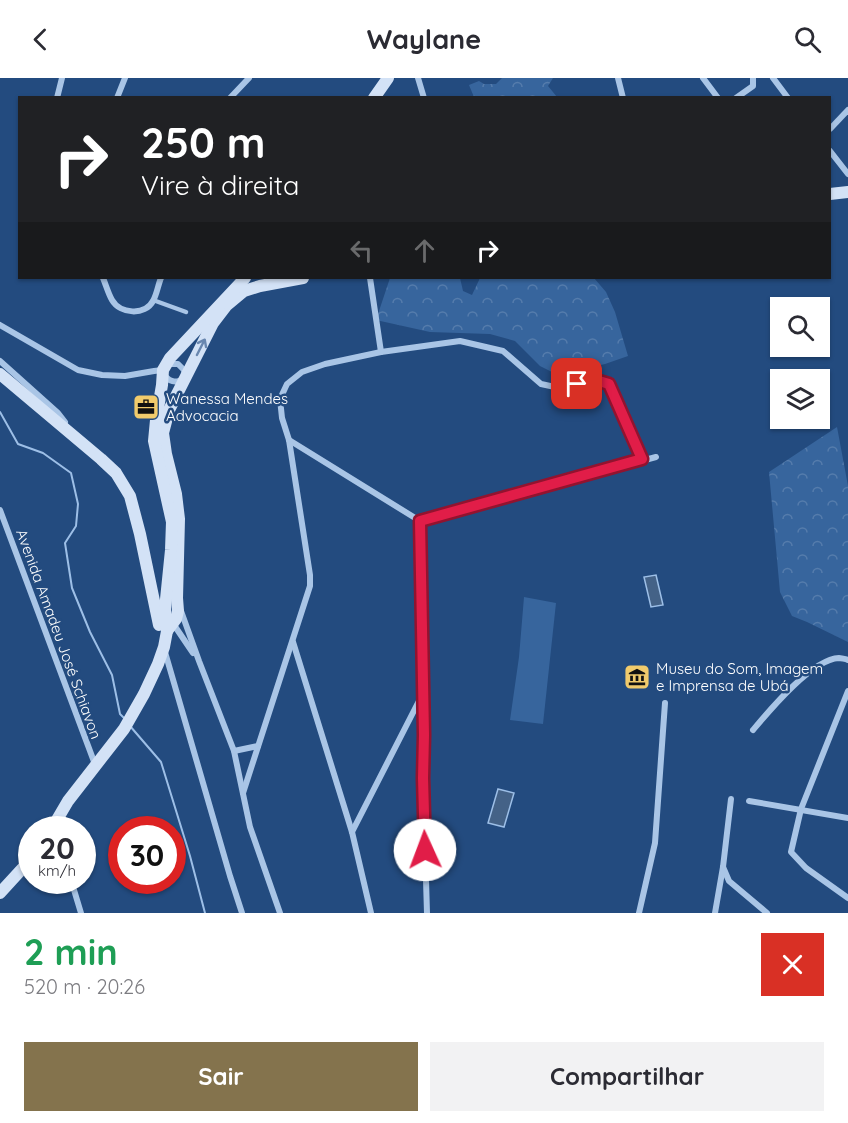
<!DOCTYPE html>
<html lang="pt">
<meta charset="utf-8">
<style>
:root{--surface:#fff;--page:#f2f2f3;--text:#2b2b33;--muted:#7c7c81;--accent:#84734d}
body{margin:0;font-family:Quicksand,sans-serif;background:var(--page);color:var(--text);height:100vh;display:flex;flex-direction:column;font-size:22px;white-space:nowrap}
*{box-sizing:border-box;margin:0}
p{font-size:20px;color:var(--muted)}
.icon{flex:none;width:33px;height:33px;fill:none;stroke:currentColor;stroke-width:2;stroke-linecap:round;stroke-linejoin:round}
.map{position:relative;height:835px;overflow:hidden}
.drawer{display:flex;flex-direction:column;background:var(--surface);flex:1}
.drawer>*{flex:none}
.guide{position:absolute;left:18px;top:18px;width:813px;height:183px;border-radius:0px;box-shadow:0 2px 4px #0004;background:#202124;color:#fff;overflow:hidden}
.controls{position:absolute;left:770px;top:219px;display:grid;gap:12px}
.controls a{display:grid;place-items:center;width:60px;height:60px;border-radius:0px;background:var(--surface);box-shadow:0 2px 4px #0004;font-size:30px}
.speed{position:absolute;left:18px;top:738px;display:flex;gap:12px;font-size:30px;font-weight:700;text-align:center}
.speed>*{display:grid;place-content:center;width:78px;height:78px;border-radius:50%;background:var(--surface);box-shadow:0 2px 4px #0004;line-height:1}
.speed small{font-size:15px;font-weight:400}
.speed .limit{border:9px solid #d22;background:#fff;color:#111}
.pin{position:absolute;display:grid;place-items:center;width:51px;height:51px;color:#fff;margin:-26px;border-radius:12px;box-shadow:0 3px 9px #0006}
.me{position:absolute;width:66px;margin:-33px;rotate:358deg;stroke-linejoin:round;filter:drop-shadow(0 0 4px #0008)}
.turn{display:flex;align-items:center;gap:21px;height:126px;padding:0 24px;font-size:27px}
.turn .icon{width:78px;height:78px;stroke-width:2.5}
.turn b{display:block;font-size:42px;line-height:51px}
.lanes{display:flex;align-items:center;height:57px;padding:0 24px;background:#0003;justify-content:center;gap:30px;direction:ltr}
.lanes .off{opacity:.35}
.round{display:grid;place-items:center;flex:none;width:63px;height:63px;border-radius:0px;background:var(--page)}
.overview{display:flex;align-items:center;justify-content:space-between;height:102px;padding:0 24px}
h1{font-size:36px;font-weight:700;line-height:45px;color:#1e9e55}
.cta{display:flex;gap:12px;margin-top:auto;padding:12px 24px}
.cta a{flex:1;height:69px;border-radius:0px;background:var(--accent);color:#fff;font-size:24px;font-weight:700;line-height:69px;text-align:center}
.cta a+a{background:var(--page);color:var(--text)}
header{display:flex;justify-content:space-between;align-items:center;height:78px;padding:0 24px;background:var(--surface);font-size:27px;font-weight:700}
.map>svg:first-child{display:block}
.green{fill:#37659d}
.forest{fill:url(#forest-crowns)}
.water{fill:#446287;stroke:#9dbfe7;stroke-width:1.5}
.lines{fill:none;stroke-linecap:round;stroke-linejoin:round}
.stream{stroke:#9dbfe7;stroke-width:2}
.lane{stroke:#a9c5e6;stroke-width:4.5}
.street{stroke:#a9c5e6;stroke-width:6}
.secondary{stroke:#d3e2f6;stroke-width:12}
.oneway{stroke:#6987af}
.route-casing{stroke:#92132f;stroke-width:15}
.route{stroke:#e11d48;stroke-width:10}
.labels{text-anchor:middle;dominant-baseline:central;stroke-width:5;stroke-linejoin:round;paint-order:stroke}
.poi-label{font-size:15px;fill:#fff;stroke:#234b7f;text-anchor:start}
.street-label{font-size:15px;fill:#fff;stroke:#234b7f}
</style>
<header><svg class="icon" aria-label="back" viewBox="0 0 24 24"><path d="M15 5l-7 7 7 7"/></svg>Waylane<svg class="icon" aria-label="search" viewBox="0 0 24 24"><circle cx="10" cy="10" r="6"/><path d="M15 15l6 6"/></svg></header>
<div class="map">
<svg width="848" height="835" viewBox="0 0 848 835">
<defs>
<pattern id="forest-crowns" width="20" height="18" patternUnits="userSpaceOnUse" patternTransform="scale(1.5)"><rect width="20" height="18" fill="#37659d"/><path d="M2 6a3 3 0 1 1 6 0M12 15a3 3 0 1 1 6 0" fill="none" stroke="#557cac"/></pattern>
</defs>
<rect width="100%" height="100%" fill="#234b7f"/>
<polygon class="green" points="524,519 556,525 543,646 510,642 519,579"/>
<g class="forest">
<polygon points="502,0 553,0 548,8 557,19 474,19 469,7 479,3 484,6 496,6"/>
<polygon points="390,200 460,200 463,213 472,217 480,200 594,200 606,214 615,234 628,278 605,286 558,297 540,288 515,263 490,256 430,254 376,242"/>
<polygon points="837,349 848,408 848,564 807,544 792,538 780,514 769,394"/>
</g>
<g class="water">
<polygon points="656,497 663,527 651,529 644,499"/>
<polygon points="498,711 514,715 504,749 488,745"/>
</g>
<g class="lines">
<g class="stream">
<polyline points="0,334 18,366 43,375 71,395 78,426 76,448 65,465 72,510 90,554 112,597 120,636 125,641"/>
<polyline points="130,648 161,684 190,778 205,835"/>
</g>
<polyline class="lane" points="153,222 186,234"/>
<g class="street">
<polyline points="418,0 424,20"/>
<polyline points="618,0 623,20"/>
<polyline points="703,0 718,20"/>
<polyline points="773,0 788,20"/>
<polyline points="57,20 62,0"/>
<polyline points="117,20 125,0"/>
<polyline points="230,20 249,0"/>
<polyline points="736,20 753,8 753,0"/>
<polyline points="830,51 848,32"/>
<polyline points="830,73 848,96"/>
<path d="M103,200C106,207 108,215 112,222C120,236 145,238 153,223C157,216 158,207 161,200"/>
<polyline points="370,200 381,274"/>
<path d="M0,247L78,292L102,297L125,298L154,293L163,292L169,286H178L184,292L185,300C177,305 171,305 165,298"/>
<polyline points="0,283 58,335 65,344"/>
<polyline points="289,362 420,443"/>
<polyline points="0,432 96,689"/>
<polyline points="181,533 199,583 234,673 250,749 280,835"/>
<polyline points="172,544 193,575"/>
<polyline points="293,564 352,754 371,835"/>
<polyline points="165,574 230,798 242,835"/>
<polyline points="848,613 801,731 791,774 806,790 848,820"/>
<path d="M753,652C769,633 812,581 839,580C840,580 846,581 848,582"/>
<polyline points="234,673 258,668"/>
<polyline points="243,715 310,508 310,497 289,362 282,340 280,321 287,306 302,294 325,286 381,274 460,263 503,273 541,306 555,309 599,303 609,306 642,381"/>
<polyline points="749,723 848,740"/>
<polyline points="352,754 423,615"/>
<polyline points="723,789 729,803 767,835"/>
<polyline points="71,802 81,835"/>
<polyline points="427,835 423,700 424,657 420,443 656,379"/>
<polyline points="639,835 655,765 665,625"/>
<polyline points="715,835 723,789 731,721"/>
</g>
<g class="secondary">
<polyline points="374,20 388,0"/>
<polyline points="830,116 848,114"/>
<polyline points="0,296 101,381 116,395 130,418 140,456 159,547"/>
<polyline points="167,553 176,541 178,533 177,520 179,441 176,416 166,376 163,355 169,332 213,245 226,228 244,213 260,208 303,200"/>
<polyline points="51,752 68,723 124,651 144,616 158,586 164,569 167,553 165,531 171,472 172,444 154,363 156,342 162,307 163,292 170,280 245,200"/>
<polyline points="0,815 32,780"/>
</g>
</g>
<defs><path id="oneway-shaft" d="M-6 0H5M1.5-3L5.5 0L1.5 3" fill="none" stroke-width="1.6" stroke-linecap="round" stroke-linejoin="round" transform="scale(1.5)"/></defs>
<use class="oneway" href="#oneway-shaft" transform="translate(201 269) rotate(-63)"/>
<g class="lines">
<defs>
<polyline id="route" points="425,772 423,700 424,657 420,443 642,381 609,306 599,303 577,306"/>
</defs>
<use href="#route" class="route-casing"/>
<use href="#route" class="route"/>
</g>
<defs>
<symbol id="office-square" viewBox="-11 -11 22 22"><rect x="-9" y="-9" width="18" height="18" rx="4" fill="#f1cb6c" stroke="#234b7f"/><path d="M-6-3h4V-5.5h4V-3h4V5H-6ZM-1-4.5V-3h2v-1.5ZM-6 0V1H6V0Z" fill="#111"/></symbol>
<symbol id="museum-square" viewBox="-11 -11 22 22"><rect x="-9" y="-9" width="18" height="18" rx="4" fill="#f1cb6c" stroke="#234b7f"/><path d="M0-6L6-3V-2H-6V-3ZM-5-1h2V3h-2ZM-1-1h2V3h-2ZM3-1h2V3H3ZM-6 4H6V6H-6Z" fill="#111"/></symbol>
</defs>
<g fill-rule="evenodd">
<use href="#office-square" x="131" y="314" width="30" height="30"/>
<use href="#museum-square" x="622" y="584" width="30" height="30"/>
</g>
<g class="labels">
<g class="poi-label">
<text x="166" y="320">Wanessa Mendes<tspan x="166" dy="17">Advocacia</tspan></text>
<text x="656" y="590">Museu do Som, Imagem<tspan x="656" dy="17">e Imprensa de Ubá</tspan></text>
</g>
<g class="street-label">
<text transform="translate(59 556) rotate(70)">Avenida Amadeu José Schiavon</text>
</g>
</g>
</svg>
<div class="controls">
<a><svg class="icon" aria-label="search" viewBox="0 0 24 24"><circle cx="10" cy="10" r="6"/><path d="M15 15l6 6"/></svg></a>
<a><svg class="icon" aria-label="layers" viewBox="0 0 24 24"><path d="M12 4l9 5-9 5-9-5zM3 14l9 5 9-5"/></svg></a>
</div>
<div class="speed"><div>20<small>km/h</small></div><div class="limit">30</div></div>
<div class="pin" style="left:577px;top:306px;background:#d93025"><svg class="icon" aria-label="arrive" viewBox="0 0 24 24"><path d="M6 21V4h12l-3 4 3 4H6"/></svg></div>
<svg class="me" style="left:425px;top:772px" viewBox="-20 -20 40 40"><circle r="19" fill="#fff"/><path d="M0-13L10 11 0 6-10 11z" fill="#e11d48"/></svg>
<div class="guide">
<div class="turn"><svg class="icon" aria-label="right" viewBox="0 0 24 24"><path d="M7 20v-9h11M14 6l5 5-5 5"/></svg><div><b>250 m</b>Vire à direita</div></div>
<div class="lanes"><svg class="icon off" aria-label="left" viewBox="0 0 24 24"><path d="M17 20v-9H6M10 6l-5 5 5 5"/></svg><svg class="icon off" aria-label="ahead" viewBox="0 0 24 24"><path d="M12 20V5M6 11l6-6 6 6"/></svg><svg class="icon" aria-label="right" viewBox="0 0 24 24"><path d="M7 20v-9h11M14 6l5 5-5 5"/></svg></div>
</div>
</div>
<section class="drawer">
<div class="overview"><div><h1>2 min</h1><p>520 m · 20:26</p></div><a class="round" style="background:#d93025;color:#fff"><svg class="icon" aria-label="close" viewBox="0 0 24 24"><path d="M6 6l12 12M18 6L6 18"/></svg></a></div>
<div class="cta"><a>Sair</a><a>Compartilhar</a></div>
</section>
